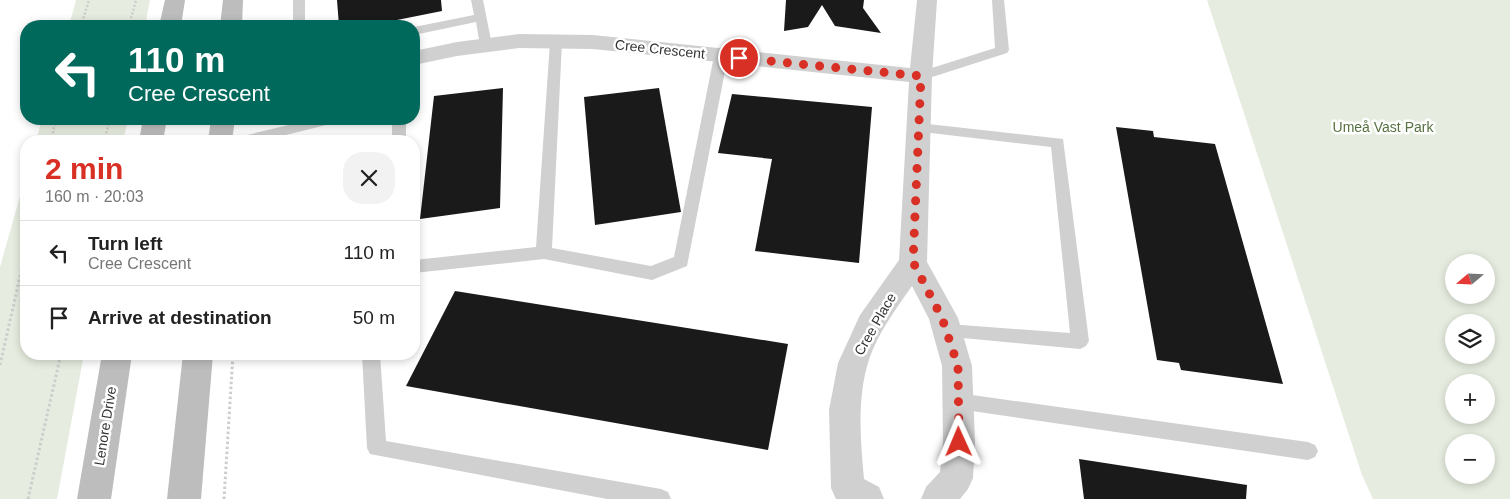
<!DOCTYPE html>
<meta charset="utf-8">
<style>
:root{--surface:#fff;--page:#f2f2f2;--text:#222;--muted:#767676;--line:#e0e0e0;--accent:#d93025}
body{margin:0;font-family:Arial,sans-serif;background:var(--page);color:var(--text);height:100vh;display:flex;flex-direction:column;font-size:19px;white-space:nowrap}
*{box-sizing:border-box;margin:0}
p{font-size:16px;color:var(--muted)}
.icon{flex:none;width:28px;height:28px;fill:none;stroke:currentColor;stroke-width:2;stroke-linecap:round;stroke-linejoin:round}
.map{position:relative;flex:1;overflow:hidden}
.panel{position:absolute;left:20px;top:135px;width:400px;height:225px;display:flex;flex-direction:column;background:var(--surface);border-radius:20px;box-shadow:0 2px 8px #0003}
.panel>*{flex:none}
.banner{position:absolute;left:20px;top:20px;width:400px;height:105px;border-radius:20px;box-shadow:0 2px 8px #0003;background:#00695c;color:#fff;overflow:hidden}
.needle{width:32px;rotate:251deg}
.tools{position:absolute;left:1445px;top:254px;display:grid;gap:10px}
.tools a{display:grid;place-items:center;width:50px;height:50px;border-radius:50%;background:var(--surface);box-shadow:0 2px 8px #0003;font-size:25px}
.pin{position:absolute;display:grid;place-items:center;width:42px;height:42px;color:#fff;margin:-21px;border:2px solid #fff;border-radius:50%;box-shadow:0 1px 5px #0007}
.me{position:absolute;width:55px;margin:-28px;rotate:359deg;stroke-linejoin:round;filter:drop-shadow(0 0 4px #0008)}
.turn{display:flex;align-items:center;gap:18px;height:105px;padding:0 25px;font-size:22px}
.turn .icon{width:65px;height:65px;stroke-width:2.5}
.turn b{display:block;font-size:35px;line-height:42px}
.round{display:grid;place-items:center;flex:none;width:52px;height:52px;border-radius:20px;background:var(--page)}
.head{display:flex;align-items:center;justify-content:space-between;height:85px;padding:0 25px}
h1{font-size:30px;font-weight:600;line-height:38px;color:var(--accent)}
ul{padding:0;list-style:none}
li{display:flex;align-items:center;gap:15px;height:65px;padding:0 25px;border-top:1px solid var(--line)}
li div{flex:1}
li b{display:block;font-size:19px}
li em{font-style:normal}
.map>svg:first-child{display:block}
.green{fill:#e6ecdf;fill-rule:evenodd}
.building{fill:#1a1a1a}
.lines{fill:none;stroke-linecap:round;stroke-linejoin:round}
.path-far1{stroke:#cdcdcd;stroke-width:2.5;stroke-dasharray:2 2;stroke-linecap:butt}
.path{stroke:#cdcdcd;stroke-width:3;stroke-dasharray:2.5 2.5;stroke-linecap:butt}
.lane{fill:#d0d0d0;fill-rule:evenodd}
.street{fill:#d0d0d0;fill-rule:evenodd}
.secondary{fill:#bdbdbd;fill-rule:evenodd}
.route{stroke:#d93025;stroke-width:9;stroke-dasharray:0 16.2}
.labels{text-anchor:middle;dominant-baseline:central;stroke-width:5;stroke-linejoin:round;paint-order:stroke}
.street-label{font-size:14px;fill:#333;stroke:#fff}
.park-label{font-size:14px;fill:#56703f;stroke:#fff}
</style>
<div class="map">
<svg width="1510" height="499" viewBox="0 0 1510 499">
<rect width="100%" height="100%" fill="#fff"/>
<g class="green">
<polygon points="76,0 150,0 145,26 69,26"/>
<path d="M1207,0H1510V499H1373L1362,475ZM1454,262H1486V295H1454ZM1454,322H1486V355H1454ZM1486,382V415H1454V382ZM1486,442V475H1454V442Z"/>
<polygon points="42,119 128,119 123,141 36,141"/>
<polygon points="26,175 26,354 84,354 57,499 0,499 0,267"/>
</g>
<g class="building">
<polygon points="337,0 441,0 442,11 367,26 339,26"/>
<polygon points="786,0 864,0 863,8 881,33 835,26 822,5 808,27 784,31"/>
<polygon points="503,88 500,208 420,219 434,96"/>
<polygon points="659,88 681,212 595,225 584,97"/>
<polygon points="732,94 872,107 859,263 755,251 772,159 718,153"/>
<polygon points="1116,127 1153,131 1154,137 1215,144 1283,384 1181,370 1179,363 1157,360"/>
<polygon points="455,291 788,344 768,450 406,386"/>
<polygon points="1079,459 1247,485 1246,499 1084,499"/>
</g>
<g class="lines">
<g class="path-far1">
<polyline points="81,26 89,0"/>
<polyline points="129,26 136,0"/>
<polyline points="51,141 56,119"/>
<polyline points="104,141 110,119"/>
</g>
<g class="path">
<polyline points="0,365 26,250"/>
<polyline points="28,499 61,354"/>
<polyline points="224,499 233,354"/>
</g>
<g class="lane">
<rect x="293" y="0" width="12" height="26"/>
<polygon points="471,0 483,0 492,45 491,48 481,48 480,45 476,22 414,35 414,27 474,15"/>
<polygon points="992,0 1004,0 1009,50 1007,53 926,79 916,79 914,76 916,73 995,48"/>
<polygon points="556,38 562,42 552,248 651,266 674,257 714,56 721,52 728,56 687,266 652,280 544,259 414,273 414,260 536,247 550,42"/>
<polygon points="314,119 340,119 338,122 262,141 236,141 243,136"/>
<rect x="392" y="119" width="14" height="22"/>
<polygon points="919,123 1063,139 1089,341 1086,346 1080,349 942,336 939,331 942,326 948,324 1070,333 1051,147 914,131 912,128 914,125"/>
<polygon points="362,354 380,354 386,441 661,489 668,492 671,499 607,499 370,454 367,448"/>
<polygon points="958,393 1308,442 1315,445 1318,451 1315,457 1308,460 958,409 951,407 949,401 951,395"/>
</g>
<path class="street" d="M917,0H937L932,76L927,262L958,318L972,366L975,442L973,478L968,489L960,499H921L926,487L940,472L943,442L942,366L929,319L912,286C898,306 883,326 873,349C856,389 860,436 864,479L879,487L884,499H836L831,488L829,410L838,363L860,315L899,260L909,82L593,49L519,48L457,56L414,65V51L457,42L519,34L593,35L910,68Z"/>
<g class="secondary">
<polygon points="165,0 185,0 181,26 159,26"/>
<polygon points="223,0 243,0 242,26 220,26"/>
<polygon points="143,119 167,119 163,141 139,141"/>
<polygon points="211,119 235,119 232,141 208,141"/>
<polygon points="102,354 132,354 111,499 77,499"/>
<polygon points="183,354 213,354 201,499 167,499"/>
</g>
</g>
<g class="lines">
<polyline class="route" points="739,58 921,76 913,262 942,318 958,366 959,442"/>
</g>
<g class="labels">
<g class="street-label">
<text transform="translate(660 49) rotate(6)">Cree Crescent</text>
<text transform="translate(875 324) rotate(-60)">Cree Place</text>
<text transform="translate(105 426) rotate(-81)">Lenore Drive</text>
</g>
<g class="park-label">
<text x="1383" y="127">Umeå Vast Park</text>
</g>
</g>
</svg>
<div class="tools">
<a><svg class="needle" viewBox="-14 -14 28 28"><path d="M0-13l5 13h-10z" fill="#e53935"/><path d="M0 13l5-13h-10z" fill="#767676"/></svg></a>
<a><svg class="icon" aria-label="layers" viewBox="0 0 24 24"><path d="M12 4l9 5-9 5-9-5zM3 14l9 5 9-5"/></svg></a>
<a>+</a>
<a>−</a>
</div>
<div class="pin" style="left:739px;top:58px;background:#d93025"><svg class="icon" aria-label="arrive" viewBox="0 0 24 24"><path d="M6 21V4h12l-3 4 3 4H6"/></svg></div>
<svg class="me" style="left:959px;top:442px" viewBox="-20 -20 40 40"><path d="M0-17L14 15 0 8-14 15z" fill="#d93025" stroke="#fff" stroke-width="4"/></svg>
<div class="banner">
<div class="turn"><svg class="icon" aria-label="left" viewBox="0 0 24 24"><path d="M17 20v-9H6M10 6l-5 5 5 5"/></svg><div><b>110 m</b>Cree Crescent</div></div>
</div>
<section class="panel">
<div class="head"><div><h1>2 min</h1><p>160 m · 20:03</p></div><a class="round"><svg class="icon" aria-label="close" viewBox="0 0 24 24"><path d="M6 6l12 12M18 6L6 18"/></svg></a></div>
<ul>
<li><svg class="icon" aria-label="left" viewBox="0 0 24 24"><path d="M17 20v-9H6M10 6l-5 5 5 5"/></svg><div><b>Turn left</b><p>Cree Crescent</p></div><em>110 m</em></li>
<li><svg class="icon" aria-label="arrive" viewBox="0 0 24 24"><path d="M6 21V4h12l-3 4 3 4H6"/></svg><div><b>Arrive at destination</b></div><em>50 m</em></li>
</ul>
</section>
</div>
